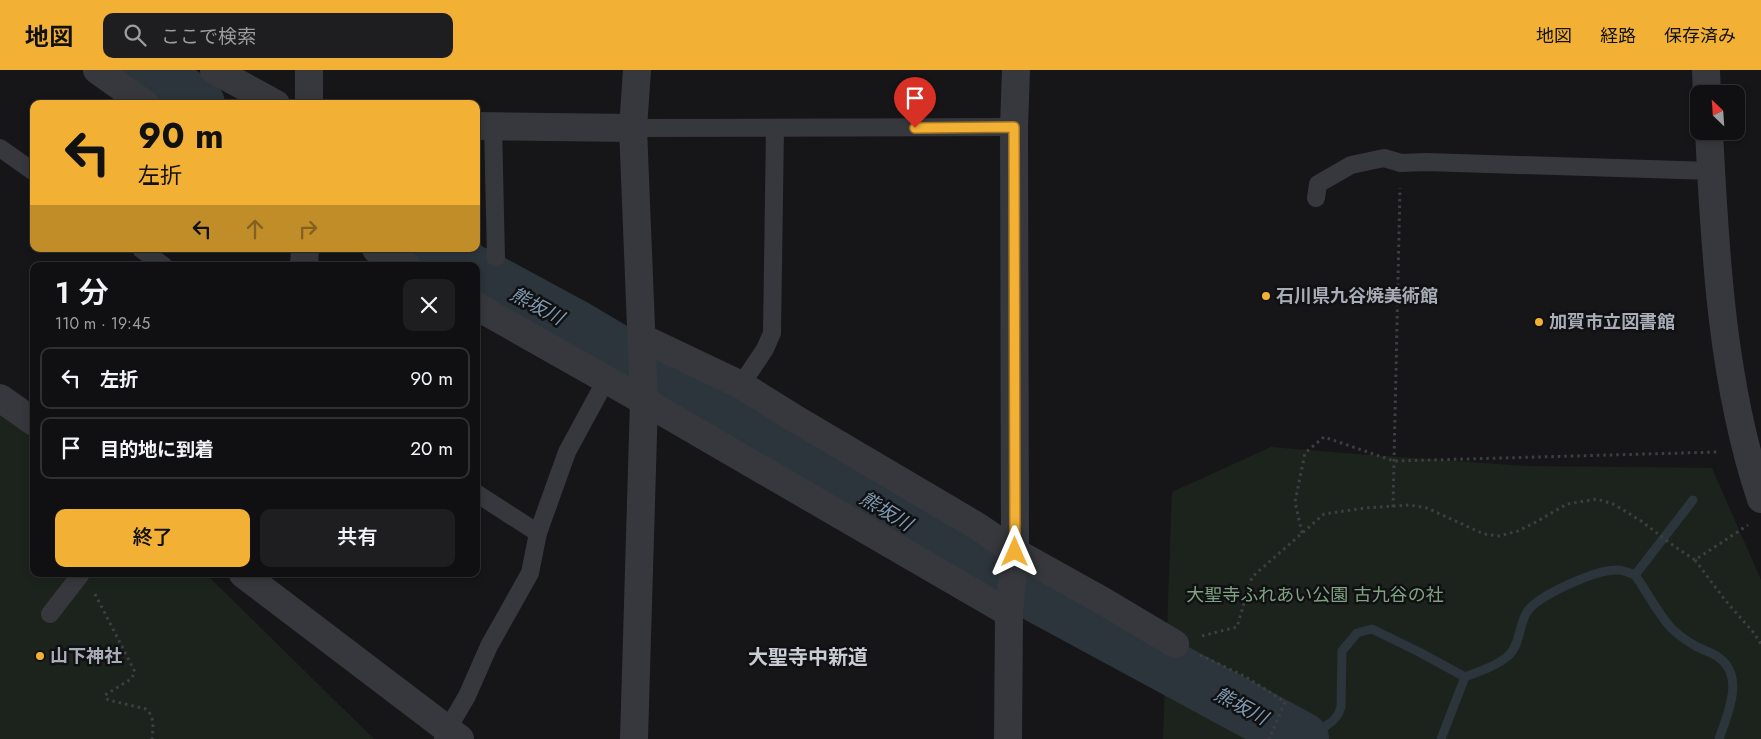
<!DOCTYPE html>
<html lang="ja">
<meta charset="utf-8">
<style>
:root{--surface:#101012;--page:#1e1e20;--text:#f1f3f6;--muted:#9c9d9f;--line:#303032;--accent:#f2b134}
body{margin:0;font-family:Jost,"Noto Sans JP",sans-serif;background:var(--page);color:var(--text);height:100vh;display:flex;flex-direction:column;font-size:19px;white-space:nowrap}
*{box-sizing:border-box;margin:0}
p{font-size:16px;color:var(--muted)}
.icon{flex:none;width:28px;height:28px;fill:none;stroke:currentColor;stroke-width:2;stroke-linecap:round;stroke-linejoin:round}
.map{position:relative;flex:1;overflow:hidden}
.drawer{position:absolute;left:30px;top:192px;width:450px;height:315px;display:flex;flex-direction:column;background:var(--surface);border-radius:10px;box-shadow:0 2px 8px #0003,0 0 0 1px var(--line)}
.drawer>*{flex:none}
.top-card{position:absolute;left:30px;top:30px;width:450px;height:152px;border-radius:10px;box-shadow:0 2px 8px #0003,0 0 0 1px var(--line);background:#f2b134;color:#111;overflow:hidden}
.needle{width:32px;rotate:335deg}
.buttons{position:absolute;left:1690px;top:15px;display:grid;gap:10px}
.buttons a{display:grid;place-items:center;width:55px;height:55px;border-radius:10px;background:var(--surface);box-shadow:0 2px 8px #0003,0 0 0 1px var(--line);font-size:25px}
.pin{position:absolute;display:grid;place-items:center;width:42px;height:42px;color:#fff;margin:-51px -21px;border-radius:50% 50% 50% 0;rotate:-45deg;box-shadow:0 0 5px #0007}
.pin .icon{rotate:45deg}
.me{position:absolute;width:55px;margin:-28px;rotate:0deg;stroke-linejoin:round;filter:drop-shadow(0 0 4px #0008)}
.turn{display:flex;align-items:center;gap:18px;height:105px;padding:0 25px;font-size:22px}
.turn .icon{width:65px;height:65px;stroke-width:2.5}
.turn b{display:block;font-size:35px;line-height:42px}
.lanes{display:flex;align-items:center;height:48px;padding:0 25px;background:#0003;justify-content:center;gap:25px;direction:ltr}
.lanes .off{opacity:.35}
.round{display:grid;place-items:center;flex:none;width:52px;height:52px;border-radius:10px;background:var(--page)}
.headline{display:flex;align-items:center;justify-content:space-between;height:85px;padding:0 25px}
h1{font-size:30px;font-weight:600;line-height:38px}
.action{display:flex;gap:10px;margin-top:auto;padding:10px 25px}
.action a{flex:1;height:58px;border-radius:10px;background:var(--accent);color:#111;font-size:20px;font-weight:600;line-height:58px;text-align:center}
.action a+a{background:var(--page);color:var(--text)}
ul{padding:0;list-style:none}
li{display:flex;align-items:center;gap:15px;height:62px;margin:0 10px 8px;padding:0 15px;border:2px solid var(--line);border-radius:10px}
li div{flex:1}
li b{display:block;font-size:19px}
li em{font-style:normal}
header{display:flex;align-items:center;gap:30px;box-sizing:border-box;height:70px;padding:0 25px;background:var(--accent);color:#111}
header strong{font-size:24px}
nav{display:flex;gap:28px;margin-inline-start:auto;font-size:18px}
.search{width:350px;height:45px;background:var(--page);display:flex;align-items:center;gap:12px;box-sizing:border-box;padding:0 18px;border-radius:10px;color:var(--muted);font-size:19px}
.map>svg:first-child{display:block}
.green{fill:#1c231d}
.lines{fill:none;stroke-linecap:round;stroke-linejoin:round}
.stream{stroke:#2c353c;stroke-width:9}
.river{stroke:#2c353c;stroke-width:54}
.path{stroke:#3d3f44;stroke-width:3;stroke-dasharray:2.5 4;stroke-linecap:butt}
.service{stroke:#37383d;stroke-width:18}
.minor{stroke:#37383d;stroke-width:28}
.tertiary{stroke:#37383d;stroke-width:28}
.route-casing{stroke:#9d7322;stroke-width:12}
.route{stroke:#f2b134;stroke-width:9}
.poi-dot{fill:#f2b134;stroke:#111113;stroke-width:2}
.labels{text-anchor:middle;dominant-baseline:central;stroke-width:5;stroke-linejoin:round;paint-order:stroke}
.poi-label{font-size:18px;font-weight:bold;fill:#a8adb8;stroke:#111113;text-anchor:start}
.park-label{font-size:18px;fill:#7fa381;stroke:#111113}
.water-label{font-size:19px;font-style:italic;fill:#7f9bb3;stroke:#111113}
.quarter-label{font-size:20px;font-weight:bold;fill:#c9ccd4;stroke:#111113}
</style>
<header>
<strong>地図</strong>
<div class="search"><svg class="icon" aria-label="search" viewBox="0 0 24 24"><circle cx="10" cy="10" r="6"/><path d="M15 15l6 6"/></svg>ここで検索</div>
<nav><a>地図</a><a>経路</a><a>保存済み</a></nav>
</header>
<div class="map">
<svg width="1761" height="669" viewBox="0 0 1761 669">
<rect width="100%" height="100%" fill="#161618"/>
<g class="green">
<polygon points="0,341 34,366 34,504 206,504 374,669 0,669"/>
<polygon points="1271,377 1343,383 1527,396 1712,398 1761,510 1761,669 1163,669 1172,422"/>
</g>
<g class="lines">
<g class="stream">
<path d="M1693,430L1635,505C1648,523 1657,543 1672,559C1682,568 1692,575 1704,580C1708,582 1714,584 1718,587C1746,606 1727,645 1719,669"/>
<path d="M1297,666C1314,661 1336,657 1341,637L1342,581L1357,563L1372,559L1419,582L1465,607C1480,601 1497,596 1509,585C1520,575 1519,554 1527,542C1538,525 1596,500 1616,500C1622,499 1629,503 1635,505"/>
<polyline points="1441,669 1465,607"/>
</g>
<g class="river">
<polyline points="147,0 198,34"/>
<polyline points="432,179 464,196"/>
<polyline points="476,203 576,257 945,476 1302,669"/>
</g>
<g class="path">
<polyline points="1393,437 1400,118"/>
<polyline points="1302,463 1295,432 1305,383 1324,367 1394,391 1718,382"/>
<polyline points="1695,490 1725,530 1754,563 1761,574"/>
<path d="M95,524L135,602L131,609L105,625L108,630L146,639C155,647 153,658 152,669"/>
<polyline points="1202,566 1237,557 1252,507 1324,444 1365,438 1410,435 1427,438 1484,464 1499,466 1518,461 1536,452 1567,434 1597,429 1613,434 1625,441 1641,451 1674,476 1695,490 1748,455"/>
<polyline points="1200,585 1246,607 1285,632 1269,669"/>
</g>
<g class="service">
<polyline points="493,56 496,188"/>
<polyline points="633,58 1014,57"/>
<polyline points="0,78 34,102"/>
<polyline points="1316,128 1318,114 1351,95 1384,88 1401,93 1426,92 1711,101"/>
<polyline points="141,179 164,196"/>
<polyline points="741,315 765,279 772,263 775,58"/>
<polyline points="476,423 538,463"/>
<polyline points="50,544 81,504"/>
<polyline points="443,667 467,626 489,576 530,503 538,463 567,382 606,310"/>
</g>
<g class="minor">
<polyline points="97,0 145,34"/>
<polyline points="214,0 276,34"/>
<polyline points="309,0 309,34"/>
<polyline points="476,56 633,58"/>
<polyline points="376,179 407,196"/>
<polyline points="304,196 305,179"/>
<polyline points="476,236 644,331 1009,543"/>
<polyline points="642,268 741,315 794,348 977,456 1015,482 1103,531 1175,574"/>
<polyline points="0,328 34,352"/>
<polyline points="243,504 460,669"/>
<polyline points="634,669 644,331 633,58 637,0"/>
<polyline points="1008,669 1009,543 1015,482 1014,57 1016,0"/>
</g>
<g class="tertiary">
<polyline points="1706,0 1707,24"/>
<path d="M1709,61C1715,183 1722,313 1761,429"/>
</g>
</g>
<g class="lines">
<defs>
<polyline id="route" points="915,58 1014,57 1015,482"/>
</defs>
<use href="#route" class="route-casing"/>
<use href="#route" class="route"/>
</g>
<g class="poi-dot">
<circle cx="1266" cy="226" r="5"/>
<circle cx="1539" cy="252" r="5"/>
<circle cx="40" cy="586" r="5"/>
</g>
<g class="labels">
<g class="poi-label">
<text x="1276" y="226">石川県九谷焼美術館</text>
<text x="1549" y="252">加賀市立図書館</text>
<text x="50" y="586">山下神社</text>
</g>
<g class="park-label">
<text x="1315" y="525">大聖寺ふれあい公園 古九谷の社</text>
</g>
<g class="water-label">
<text transform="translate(537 236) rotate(28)">熊坂川</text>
<text transform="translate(886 441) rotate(31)">熊坂川</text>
<text transform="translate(1241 636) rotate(28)">熊坂川</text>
</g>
<g class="quarter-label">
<text x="808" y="587">大聖寺中新道</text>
</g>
</g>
</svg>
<div class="buttons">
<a><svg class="needle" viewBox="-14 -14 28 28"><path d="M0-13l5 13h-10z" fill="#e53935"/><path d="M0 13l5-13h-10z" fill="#9c9d9f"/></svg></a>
</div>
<div class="pin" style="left:915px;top:58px;background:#d93025"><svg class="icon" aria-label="arrive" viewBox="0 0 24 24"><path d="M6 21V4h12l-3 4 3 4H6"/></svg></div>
<svg class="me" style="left:1015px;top:482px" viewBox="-20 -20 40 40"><path d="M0-17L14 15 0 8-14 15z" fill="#f2b134" stroke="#fff" stroke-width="4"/></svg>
<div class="top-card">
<div class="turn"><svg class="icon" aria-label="left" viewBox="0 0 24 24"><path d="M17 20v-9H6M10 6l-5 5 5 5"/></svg><div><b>90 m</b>左折</div></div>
<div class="lanes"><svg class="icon" aria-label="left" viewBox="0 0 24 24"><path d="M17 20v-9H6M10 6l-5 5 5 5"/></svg><svg class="icon off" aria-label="ahead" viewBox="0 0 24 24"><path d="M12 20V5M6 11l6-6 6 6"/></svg><svg class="icon off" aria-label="right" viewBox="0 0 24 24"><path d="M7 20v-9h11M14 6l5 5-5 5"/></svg></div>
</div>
<section class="drawer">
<div class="headline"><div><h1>1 分</h1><p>110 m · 19:45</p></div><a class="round"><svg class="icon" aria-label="close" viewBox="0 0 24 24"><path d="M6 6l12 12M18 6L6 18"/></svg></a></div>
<ul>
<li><svg class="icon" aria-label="left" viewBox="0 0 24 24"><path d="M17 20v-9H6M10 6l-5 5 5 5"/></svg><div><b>左折</b></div><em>90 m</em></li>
<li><svg class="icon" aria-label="arrive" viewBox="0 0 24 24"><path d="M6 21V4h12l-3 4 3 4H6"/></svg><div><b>目的地に到着</b></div><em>20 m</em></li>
</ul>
<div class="action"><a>終了</a><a>共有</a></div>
</section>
</div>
